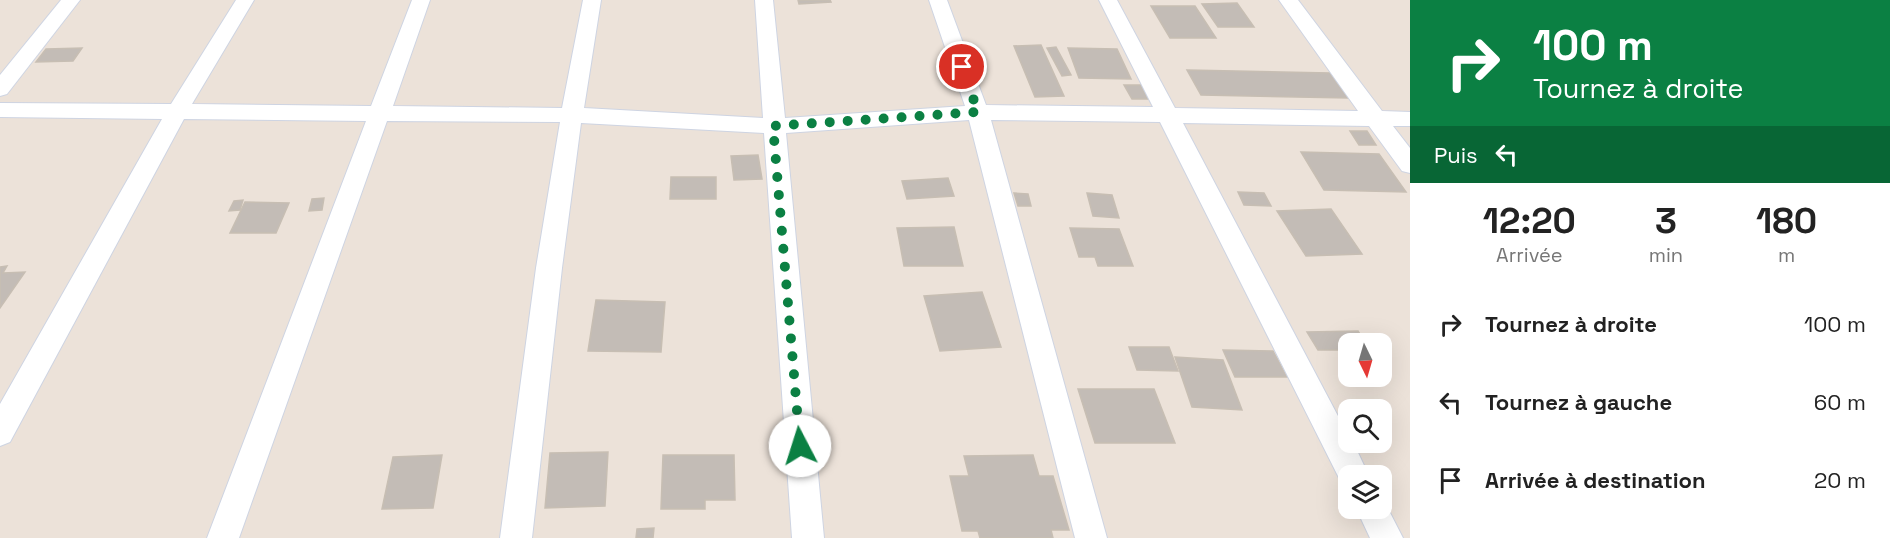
<!DOCTYPE html>
<html lang="fr">
<meta charset="utf-8">
<style>
:root{--surface:#fff;--page:#f6f6f6;--text:#222;--muted:#767676}
body{margin:0;font-family:"Space Grotesk",sans-serif;background:var(--page);color:var(--text);height:100vh;display:flex;flex-direction:column;font-size:22px;white-space:nowrap}
*{box-sizing:border-box;margin:0}
p{font-size:20px;color:var(--muted)}
.icon{flex:none;width:33px;height:33px;fill:none;stroke:currentColor;stroke-width:2;stroke-linecap:round;stroke-linejoin:round}
.map{position:relative;flex:1;overflow:hidden}
.panel{display:flex;flex-direction:column;background:var(--surface);width:480px}
.panel>*{flex:none}
.top-card{background:#0b8043;color:#fff;overflow:hidden}
.needle{width:39px;rotate:175deg}
.buttons{position:absolute;left:1338px;top:333px;display:grid;gap:12px}
.buttons a{display:grid;place-items:center;width:54px;height:54px;border-radius:12px;background:var(--surface);box-shadow:0 6px 24px #0002;font-size:30px}
.pin{position:absolute;display:grid;place-items:center;width:51px;height:51px;color:#fff;margin:-26px;border:3px solid #fff;border-radius:50%;box-shadow:0 2px 6px #0007}
.me{position:absolute;width:66px;margin:-33px;rotate:355deg;stroke-linejoin:round;filter:drop-shadow(0 0 4px #0008)}
.turn{display:flex;align-items:center;gap:21px;height:126px;padding:0 24px;font-size:27px}
.turn .icon{width:78px;height:78px;stroke-width:2.5}
.turn b{display:block;font-size:42px;line-height:51px}
.then{display:flex;align-items:center;height:57px;padding:0 24px;background:#0003;gap:12px;font-size:22px}
.eta{display:flex;justify-content:space-evenly;align-items:center;height:102px;text-align:center}
.eta b{font-size:36px;font-weight:700;line-height:42px}
ul{padding:0;list-style:none}
li{display:flex;align-items:center;gap:18px;height:78px;padding:0 24px}
li div{flex:1}
li b{display:block;font-size:22px}
li em{font-style:normal}
main{display:flex;flex:1;min-height:0}
.map>svg:first-child{display:block}
.building{fill:#c3bcb6;stroke:#c7beb3;stroke-width:1.5}
.lines{fill:none;stroke-linecap:round;stroke-linejoin:round}
.street-casing{stroke:#ced4e2;stroke-width:2}
.street{fill:#fff;fill-rule:evenodd}
.route{stroke:#0b8043;stroke-width:10;stroke-dasharray:0 18}
</style>
<main>
<div class="map">
<svg width="1410" height="538" viewBox="0 0 1410 538">
<rect width="100%" height="100%" fill="#ece2d9"/>
<g class="building">
<polygon points="798,0 830,0 831,2 799,4"/>
<polygon points="1237,3 1254,27 1218,27 1202,4"/>
<polygon points="1151,6 1195,6 1216,38 1170,38"/>
<polygon points="1041,45 1064,96 1035,97 1014,46"/>
<polygon points="1056,47 1071,75 1062,76 1047,48"/>
<polygon points="82,48 73,61 36,62 46,49"/>
<polygon points="1068,48 1117,49 1131,79 1079,78"/>
<polygon points="1187,70 1330,73 1348,98 1201,95"/>
<polygon points="1124,85 1141,85 1148,99 1132,99"/>
<polygon points="1350,131 1367,131 1376,145 1359,145"/>
<polygon points="1301,152 1379,154 1406,192 1324,190"/>
<polygon points="758,155 762,179 734,180 731,156"/>
<polygon points="671,177 716,177 716,199 670,199"/>
<polygon points="948,178 954,196 907,199 902,181"/>
<polygon points="1238,192 1264,193 1271,206 1244,205"/>
<polygon points="1014,193 1028,194 1031,206 1018,206"/>
<polygon points="1087,193 1112,195 1119,218 1093,216"/>
<polygon points="324,198 322,210 309,211 312,199"/>
<polygon points="243,200 240,210 229,211 234,201"/>
<polygon points="245,202 289,203 276,233 230,233"/>
<polygon points="1331,209 1362,254 1306,256 1277,211"/>
<polygon points="954,227 963,266 904,266 897,228"/>
<polygon points="1070,228 1119,229 1133,266 1098,266 1095,257 1079,257"/>
<polygon points="7,266 3,273 25,272 0,308 0,267"/>
<polygon points="982,292 1001,347 940,351 924,296"/>
<polygon points="596,300 665,302 661,352 588,351"/>
<polygon points="1358,331 1366,344 1348,344 1348,350 1318,350 1307,332"/>
<polygon points="1129,347 1169,347 1178,371 1137,370"/>
<polygon points="1223,350 1273,351 1287,377 1235,377"/>
<polygon points="1175,357 1223,360 1242,410 1192,407"/>
<polygon points="1078,389 1154,389 1175,443 1095,443"/>
<polygon points="608,452 605,506 545,508 550,453"/>
<polygon points="442,455 433,508 382,509 393,457"/>
<polygon points="663,455 734,455 735,500 705,500 705,509 661,509"/>
<polygon points="1033,455 1039,476 1053,476 1069,530 1051,530 1053,538 980,538 978,531 962,531 950,476 969,476 964,456"/>
<polygon points="654,528 653,538 636,538 637,529"/>
</g>
<g class="lines">
<defs>
<g id="street">
<polygon points="61,0 80,0 7,94 0,96 0,75"/>
<polygon points="236,0 254,0 192,104 371,106 412,0 430,0 393,106 562,108 583,0 601,0 584,108 763,118 755,0 773,0 785,118 965,106 929,0 947,0 986,105 1153,107 1099,0 1117,0 1175,108 1358,111 1279,0 1298,0 1382,111 1410,112 1410,126 1393,126 1410,148 1410,173 1402,171 1369,126 1183,123 1348,435 1348,442 1353,442 1369,476 1348,476 1348,488 1343,486 1160,122 991,120 1107,538 1075,538 969,120 786,133 824,538 792,538 764,133 581,123 562,268 532,538 500,538 536,268 560,122 387,121 239,538 207,538 366,121 184,119 10,442 0,446 0,404 162,119 0,117 0,103 171,104"/>
<polygon points="1382,497 1403,538 1370,538 1356,508 1382,508"/>
</g>
</defs>
<use href="#street" class="street-casing"/>
<use href="#street" class="street"/>
</g>
<g class="lines">
<polyline class="route" points="800,446 773,126 978,112 962,67"/>
</g>
</svg>
<div class="buttons">
<a><svg class="needle" viewBox="-14 -14 28 28"><path d="M0-13l5 13h-10z" fill="#e53935"/><path d="M0 13l5-13h-10z" fill="#767676"/></svg></a>
<a><svg class="icon" aria-label="search" viewBox="0 0 24 24"><circle cx="10" cy="10" r="6"/><path d="M15 15l6 6"/></svg></a>
<a><svg class="icon" aria-label="layers" viewBox="0 0 24 24"><path d="M12 4l9 5-9 5-9-5zM3 14l9 5 9-5"/></svg></a>
</div>
<div class="pin" style="left:962px;top:67px;background:#d93025"><svg class="icon" aria-label="arrive" viewBox="0 0 24 24"><path d="M6 21V4h12l-3 4 3 4H6"/></svg></div>
<svg class="me" style="left:800px;top:446px" viewBox="-20 -20 40 40"><circle r="19" fill="#fff"/><path d="M0-13L10 11 0 6-10 11z" fill="#0b8043"/></svg>
</div>
<section class="panel">
<div class="top-card">
<div class="turn"><svg class="icon" aria-label="right" viewBox="0 0 24 24"><path d="M7 20v-9h11M14 6l5 5-5 5"/></svg><div><b>100 m</b>Tournez à droite</div></div>
<div class="then">Puis<svg class="icon" aria-label="left" viewBox="0 0 24 24"><path d="M17 20v-9H6M10 6l-5 5 5 5"/></svg></div>
</div>
<div class="eta">
<div><b>12:20</b><p>Arrivée</p></div>
<div><b>3</b><p>min</p></div>
<div><b>180</b><p>m</p></div>
</div>
<ul>
<li><svg class="icon" aria-label="right" viewBox="0 0 24 24"><path d="M7 20v-9h11M14 6l5 5-5 5"/></svg><div><b>Tournez à droite</b></div><em>100 m</em></li>
<li><svg class="icon" aria-label="left" viewBox="0 0 24 24"><path d="M17 20v-9H6M10 6l-5 5 5 5"/></svg><div><b>Tournez à gauche</b></div><em>60 m</em></li>
<li><svg class="icon" aria-label="arrive" viewBox="0 0 24 24"><path d="M6 21V4h12l-3 4 3 4H6"/></svg><div><b>Arrivée à destination</b></div><em>20 m</em></li>
</ul>
</section>
</main>
